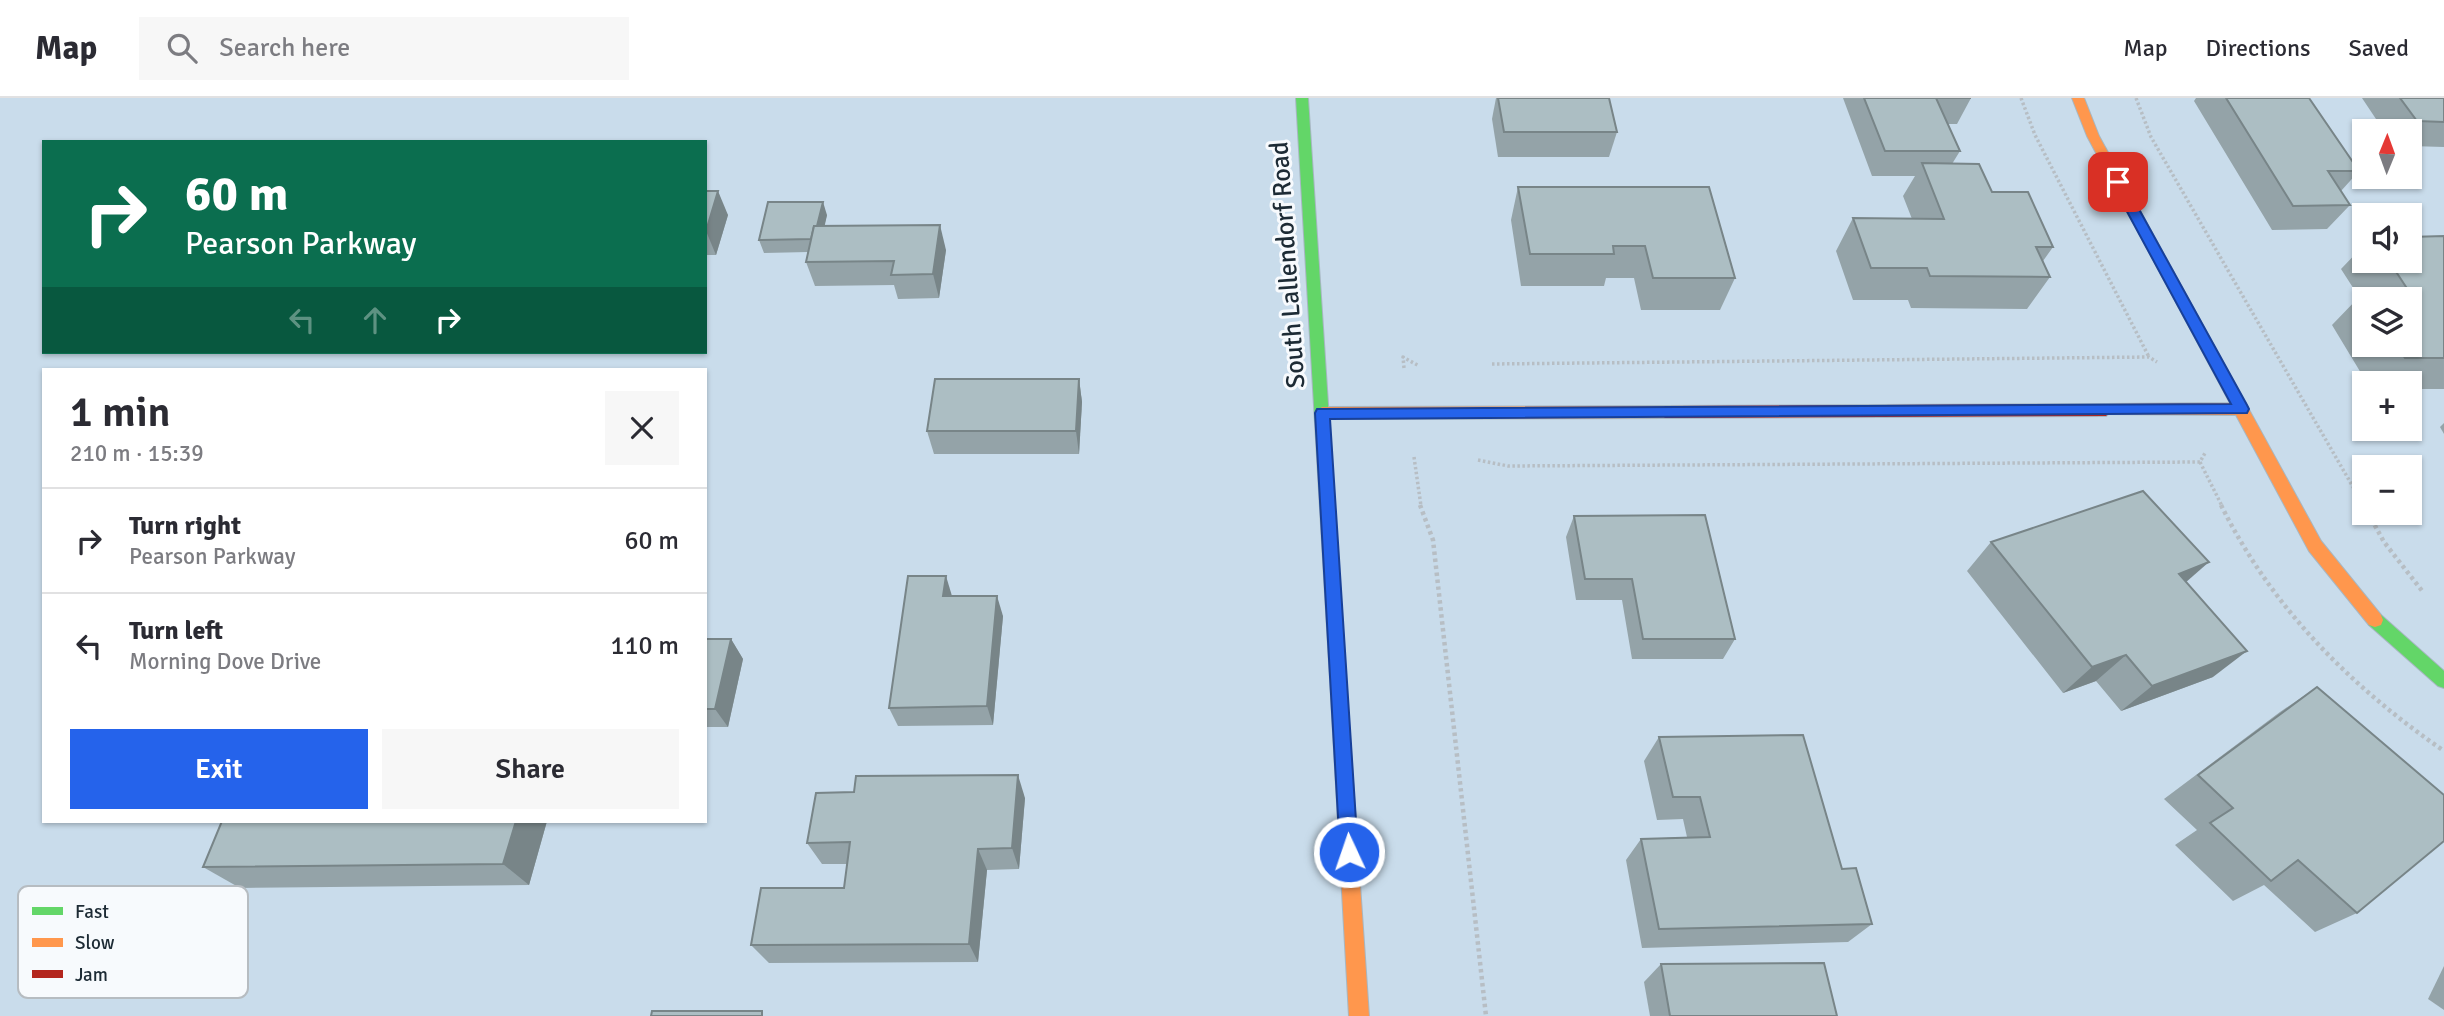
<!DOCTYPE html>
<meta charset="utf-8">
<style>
:root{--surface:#fff;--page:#f7f7f7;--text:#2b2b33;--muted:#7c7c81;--line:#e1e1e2;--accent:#2563eb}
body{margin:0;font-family:Signika,sans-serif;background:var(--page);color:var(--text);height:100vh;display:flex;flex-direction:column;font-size:26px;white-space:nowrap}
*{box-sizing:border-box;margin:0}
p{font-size:23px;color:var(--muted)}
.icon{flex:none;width:38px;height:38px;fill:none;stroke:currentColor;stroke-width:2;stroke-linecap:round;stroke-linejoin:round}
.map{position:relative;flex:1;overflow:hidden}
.side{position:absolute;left:42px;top:270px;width:665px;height:455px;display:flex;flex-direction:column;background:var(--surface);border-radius:0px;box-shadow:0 2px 5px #0004}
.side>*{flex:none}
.guide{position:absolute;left:42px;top:42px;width:665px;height:214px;border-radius:0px;box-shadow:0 2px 5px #0004;background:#0b6e4f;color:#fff;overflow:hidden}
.needle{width:46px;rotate:1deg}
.tools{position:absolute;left:2352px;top:21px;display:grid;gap:14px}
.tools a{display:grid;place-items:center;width:70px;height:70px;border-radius:0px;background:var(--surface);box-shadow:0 2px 5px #0004;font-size:35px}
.pin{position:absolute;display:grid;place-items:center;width:60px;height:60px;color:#fff;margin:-30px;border-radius:14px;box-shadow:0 4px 10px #0006}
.me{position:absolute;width:77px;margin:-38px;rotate:357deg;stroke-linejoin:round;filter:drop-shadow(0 0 5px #0008)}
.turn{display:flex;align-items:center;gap:24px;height:147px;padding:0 28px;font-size:32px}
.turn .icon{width:91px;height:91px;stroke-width:2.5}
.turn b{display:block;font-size:49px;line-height:60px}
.lanes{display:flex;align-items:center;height:66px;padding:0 28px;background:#0003;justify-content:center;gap:35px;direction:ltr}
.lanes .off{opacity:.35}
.round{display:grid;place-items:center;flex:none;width:74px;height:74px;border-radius:0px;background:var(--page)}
.overview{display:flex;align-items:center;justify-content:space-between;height:119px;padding:0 28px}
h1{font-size:42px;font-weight:600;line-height:52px}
.primary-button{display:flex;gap:14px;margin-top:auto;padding:14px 28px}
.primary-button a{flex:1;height:80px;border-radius:0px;background:var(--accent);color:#fff;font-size:28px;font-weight:600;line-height:80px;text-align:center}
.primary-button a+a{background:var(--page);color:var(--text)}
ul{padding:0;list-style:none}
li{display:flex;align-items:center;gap:21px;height:105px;padding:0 28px;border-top:2px solid var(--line)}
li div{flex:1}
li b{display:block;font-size:26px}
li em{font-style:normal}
header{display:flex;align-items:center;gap:42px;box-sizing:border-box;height:98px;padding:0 35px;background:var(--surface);border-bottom:2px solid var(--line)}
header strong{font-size:33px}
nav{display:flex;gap:38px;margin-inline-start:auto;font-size:24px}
.search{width:490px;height:63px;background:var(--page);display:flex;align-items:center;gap:18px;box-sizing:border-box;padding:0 24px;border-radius:0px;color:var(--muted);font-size:26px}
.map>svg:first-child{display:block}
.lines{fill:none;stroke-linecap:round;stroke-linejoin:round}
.fast-casing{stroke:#a7b7c2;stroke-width:2}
.slow-casing{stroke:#a7b7c2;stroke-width:2}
.jam-casing{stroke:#a7b7c2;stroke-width:2}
.path-far1{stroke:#b7bec4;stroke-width:3.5;stroke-dasharray:2.5 2.5;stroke-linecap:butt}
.path{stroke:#b7bec4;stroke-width:4.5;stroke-dasharray:3.5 3.5;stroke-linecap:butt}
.fast{fill:#63d668;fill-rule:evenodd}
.slow{fill:#ff974d;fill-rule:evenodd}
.jam{fill:#b3261e;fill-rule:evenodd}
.wall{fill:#94a3a8;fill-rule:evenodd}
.shaded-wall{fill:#788588}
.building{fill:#acbec3;stroke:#788588;stroke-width:2}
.route{fill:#2563eb;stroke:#184099;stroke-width:2}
.labels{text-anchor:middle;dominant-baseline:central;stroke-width:6;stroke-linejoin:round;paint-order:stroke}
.street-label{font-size:26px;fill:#1d2b35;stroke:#f7fafd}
.key{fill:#f7fafd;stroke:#b6bcc1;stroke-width:2}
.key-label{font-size:19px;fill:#1d2b35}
</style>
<header>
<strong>Map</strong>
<div class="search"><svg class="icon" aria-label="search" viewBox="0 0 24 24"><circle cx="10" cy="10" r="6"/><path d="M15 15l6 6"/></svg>Search here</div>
<nav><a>Map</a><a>Directions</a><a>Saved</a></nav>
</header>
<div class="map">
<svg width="2444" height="918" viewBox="0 0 2444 918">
<rect width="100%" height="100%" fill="#c9dceb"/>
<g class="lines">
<defs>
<g id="fast">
<polygon points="1296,0 1308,0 1346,581 1344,586 1338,588 1332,586 1330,581"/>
<polygon points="2375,515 2381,517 2444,573 2444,590 2438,588 2369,527 2367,522 2369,517"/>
</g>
<g id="slow">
<polygon points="2072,0 2084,0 2099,38 2321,443 2381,517 2383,522 2381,527 2375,529 2369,527 2309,453 2236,317 2101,316 2099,312 2106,306 2230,305 2087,38"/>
<polygon points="1665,308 1672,314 1665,320 1322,321 1315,315 1322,309"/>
<polygon points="1338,574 1344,576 1346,581 1369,918 1349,918 1330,581 1332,576"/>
</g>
<polygon id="jam" points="2106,306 2113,312 2106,318 1665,320 1658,314 1665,308"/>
</defs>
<use href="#fast" class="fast-casing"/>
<use href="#slow" class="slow-casing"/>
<use href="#jam" class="jam-casing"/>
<g class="path-far1">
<polyline points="2021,0 2035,37 2149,259"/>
<polyline points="2136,0 2151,39 2364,408"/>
<polyline points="1492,266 2149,259 2157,264"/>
<polyline points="1404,270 1403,259 1419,268"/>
<polyline points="1414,359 1421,408"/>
<polyline points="1478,362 1508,368 2200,364 2205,355"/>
<polyline points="2200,364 2222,408"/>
</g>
<g class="path">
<polyline points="1420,407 1433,442 1486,918"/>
<path d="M2221,407C2272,510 2350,588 2444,653"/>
<polyline points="2363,407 2364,409"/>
<polyline points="2368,415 2384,444 2423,494"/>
</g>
<use href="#fast" class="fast"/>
<use href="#slow" class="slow"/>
<use href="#jam" class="jam"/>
</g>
<g class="wall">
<polygon points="1496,0 1609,0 1617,34 1609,59 1498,59 1492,21"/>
<polygon points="1843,0 1971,0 1957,26 1947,26 1960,53 1952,66 1992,94 2053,149 2043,163 2050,179 2027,211 1911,210 1908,202 1853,202 1836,153 1853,120 1912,121 1903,98 1915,78 1872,78"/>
<polygon points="2196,0 2226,0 2359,73 2341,93 2350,107 2327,131 2272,132 2194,3"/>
<polygon points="2362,0 2444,0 2444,49 2410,48 2410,33 2384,33"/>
<polygon points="1518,89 1735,180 1720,212 1641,212 1634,180 1606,180 1604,188 1521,188 1511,122"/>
<polygon points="705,93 728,117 716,157 705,157"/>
<polygon points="827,117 824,128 946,152 939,200 898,201 894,187 815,188 806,164 808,154 764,155 759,142"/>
<path d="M2444,138V291H2410V285H2367L2332,227L2359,199L2341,171L2364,147V163H2410ZM2364,201H2410V247H2364Z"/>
<polygon points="1079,281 1082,304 1079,356 934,356 927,333"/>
<polygon points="2444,325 2444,336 2440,329"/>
<polygon points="1574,418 1735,541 1723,561 1632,561 1622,502 1576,502 1566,439"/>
<polygon points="1991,444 2186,484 2213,579 2121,613 2096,583 2063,595 1967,473"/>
<polygon points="952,498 1003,518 993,627 898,628 889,610"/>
<polygon points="705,541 731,541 743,561 728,629 705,629"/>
<polygon points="2317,589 2357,815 2315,834 2264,787 2233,803 2175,747 2197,732 2164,701 2280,614"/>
<polygon points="1659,639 1842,771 1872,826 1848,844 1642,850 1626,762 1641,741 1687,739 1683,721 1657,722 1644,663"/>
<polygon points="1025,700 1019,771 987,772 978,864 769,865 751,847 844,790 847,766 822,766 807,745"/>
<polygon points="547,723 529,787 240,790 203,769"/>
<polygon points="1661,866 1837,918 1650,918 1644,884"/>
<polygon points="2444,868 2444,912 2428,901"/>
</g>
<g class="shaded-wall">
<polygon points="718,93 728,117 716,157 706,133"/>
<polygon points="823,104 827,117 819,154 814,141"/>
<polygon points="940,127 946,152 939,200 933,176"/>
<polygon points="1079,281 1082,304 1079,356 1076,333"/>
<polygon points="2209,464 2177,492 2179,476"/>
<polygon points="946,478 952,498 943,498"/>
<polygon points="997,498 1003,518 993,627 987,608"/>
<polygon points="731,541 743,561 728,629 715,611"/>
<polygon points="2247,553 2213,579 2121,613 2152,588"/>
<polygon points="2126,557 2096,583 2063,595 2092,569"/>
<polygon points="1018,677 1025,700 1019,771 1012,750"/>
<polygon points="516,723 547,723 529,787 503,766"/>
<polygon points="978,751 987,772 978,864 969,846"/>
</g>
<g class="building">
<polygon points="1498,0 1609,0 1617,34 1504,34"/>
<polygon points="1864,0 1971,0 1936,0 1960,53 1885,53"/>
<polygon points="2226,0 2309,0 2359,73 2328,73 2350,107 2293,108"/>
<polygon points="2400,0 2444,0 2444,24 2417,23"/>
<polygon points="1922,65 1979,66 1992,94 2028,94 2053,149 2036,149 2050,179 1930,178 1927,170 1871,170 1853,120 1944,121"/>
<polygon points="1518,89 1709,89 1735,180 1653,180 1645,148 1613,148 1614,156 1530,156"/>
<polygon points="705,93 718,93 706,133 705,133"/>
<polygon points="768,104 823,104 817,128 814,128 811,141 759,142"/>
<polygon points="940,127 933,176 891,177 894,163 806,164 814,128"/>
<polygon points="2444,138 2444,260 2405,260 2397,247 2410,247 2410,201 2367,201 2364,195 2410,195 2389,163 2410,163 2410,139"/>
<polygon points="935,281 1079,281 1076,333 927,333"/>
<polygon points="2143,393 2209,464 2179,476 2247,553 2152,588 2126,557 2092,569 1991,444"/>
<polygon points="1705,417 1735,541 1643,541 1632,481 1585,481 1574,418"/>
<polygon points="908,478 946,478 943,498 997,498 987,608 889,610"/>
<polygon points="705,541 731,541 715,611 705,611"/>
<polygon points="2317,589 2444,697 2444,743 2357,815 2298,762 2271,783 2210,725 2233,710 2198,677"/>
<polygon points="1803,637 1842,771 1856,770 1872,826 1659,831 1641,741 1710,739 1700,699 1673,699 1659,639"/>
<polygon points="1018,677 1012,750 978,751 969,846 751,847 761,790 844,790 850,744 807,745 816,695 854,694 856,678"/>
<polygon points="222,723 516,723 503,766 203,769"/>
<polygon points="1824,865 1837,918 1670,918 1661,866"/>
<polygon points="652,913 762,913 762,918 651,918"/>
</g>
<polygon class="route" points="2118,79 2124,84 2247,307 2249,311 2247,315 1330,321 1358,754 1355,760 1349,762 1342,760 1340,754 1315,315 1317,311 2231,306 2111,84"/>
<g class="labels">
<g class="street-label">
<text transform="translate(1288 167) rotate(-94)">South Lallendorf Road</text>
</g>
</g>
<rect x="18" y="788" width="230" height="112" rx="10" class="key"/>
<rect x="32" y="809" width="31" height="8" fill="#63d668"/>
<rect x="32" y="840" width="31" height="9" fill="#ff974d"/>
<rect x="32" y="872" width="31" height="8" fill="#b3261e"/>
<g class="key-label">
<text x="75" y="820">Fast</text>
<text x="75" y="851">Slow</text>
<text x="75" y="883">Jam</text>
</g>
</svg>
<div class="tools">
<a><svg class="needle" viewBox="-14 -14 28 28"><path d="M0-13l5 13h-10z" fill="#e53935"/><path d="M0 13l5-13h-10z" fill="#7c7c81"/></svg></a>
<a><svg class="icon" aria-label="sound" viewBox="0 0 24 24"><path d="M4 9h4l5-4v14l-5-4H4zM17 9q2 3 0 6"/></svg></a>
<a><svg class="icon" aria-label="layers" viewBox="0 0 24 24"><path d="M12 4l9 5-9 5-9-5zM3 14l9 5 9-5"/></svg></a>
<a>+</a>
<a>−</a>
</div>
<div class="pin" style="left:2118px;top:84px;background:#d93025"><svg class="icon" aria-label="arrive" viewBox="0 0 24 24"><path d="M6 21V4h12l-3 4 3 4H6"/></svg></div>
<svg class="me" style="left:1349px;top:754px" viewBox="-20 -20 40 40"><circle r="17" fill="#2563eb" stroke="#fff" stroke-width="3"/><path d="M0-11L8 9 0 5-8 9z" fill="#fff"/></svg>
<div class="guide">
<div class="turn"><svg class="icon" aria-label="right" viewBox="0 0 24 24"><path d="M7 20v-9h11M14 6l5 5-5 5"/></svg><div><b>60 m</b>Pearson Parkway</div></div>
<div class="lanes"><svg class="icon off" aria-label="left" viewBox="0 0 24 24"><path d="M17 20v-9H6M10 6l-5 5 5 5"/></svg><svg class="icon off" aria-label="ahead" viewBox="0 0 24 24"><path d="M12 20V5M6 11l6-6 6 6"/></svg><svg class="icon" aria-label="right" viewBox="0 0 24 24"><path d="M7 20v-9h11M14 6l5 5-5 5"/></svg></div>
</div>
<section class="side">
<div class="overview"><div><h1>1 min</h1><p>210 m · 15:39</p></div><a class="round"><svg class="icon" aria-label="close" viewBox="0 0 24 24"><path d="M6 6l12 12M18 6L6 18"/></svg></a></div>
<ul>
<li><svg class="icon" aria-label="right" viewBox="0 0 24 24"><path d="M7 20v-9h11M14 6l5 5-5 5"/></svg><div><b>Turn right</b><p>Pearson Parkway</p></div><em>60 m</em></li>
<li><svg class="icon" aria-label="left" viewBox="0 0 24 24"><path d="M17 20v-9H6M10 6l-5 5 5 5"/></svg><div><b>Turn left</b><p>Morning Dove Drive</p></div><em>110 m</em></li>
</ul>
<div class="primary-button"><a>Exit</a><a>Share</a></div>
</section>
</div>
